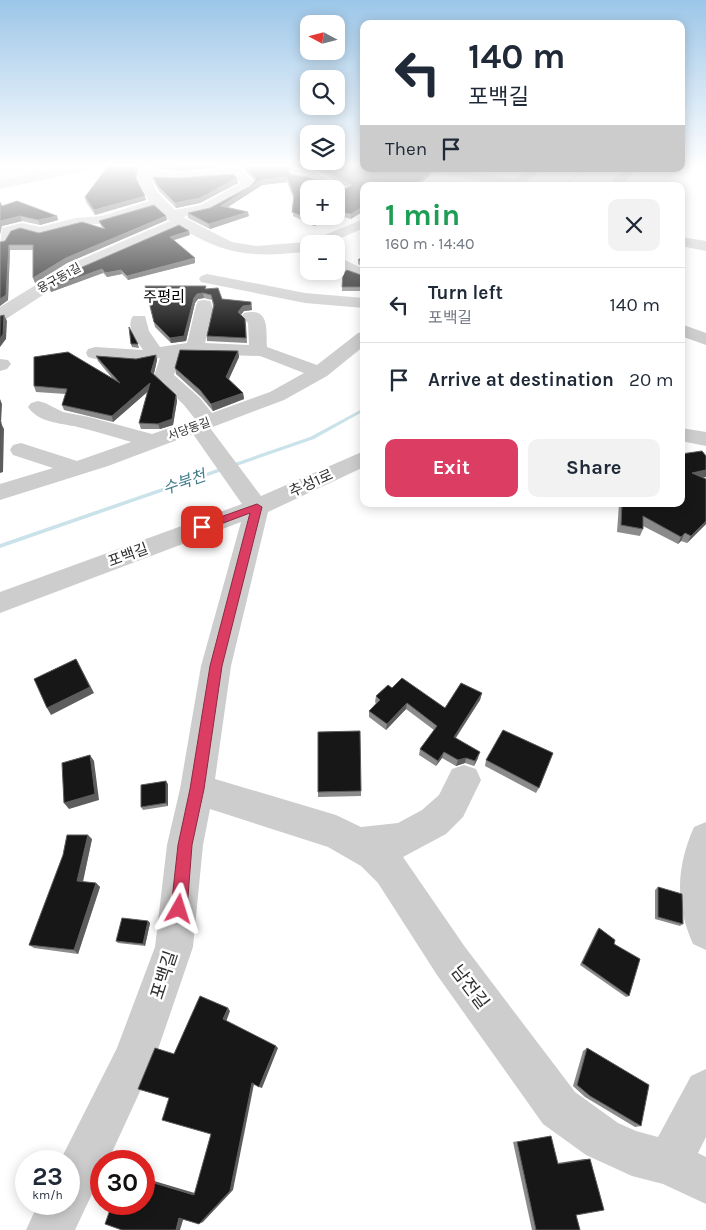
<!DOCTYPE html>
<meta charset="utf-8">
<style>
:root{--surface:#fff;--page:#f2f2f3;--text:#1f2937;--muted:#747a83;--line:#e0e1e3;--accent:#dc3e63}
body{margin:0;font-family:Karla,"Noto Sans KR",sans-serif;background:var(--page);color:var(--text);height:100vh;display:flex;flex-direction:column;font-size:19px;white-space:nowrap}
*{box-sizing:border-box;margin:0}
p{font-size:16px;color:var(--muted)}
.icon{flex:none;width:28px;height:28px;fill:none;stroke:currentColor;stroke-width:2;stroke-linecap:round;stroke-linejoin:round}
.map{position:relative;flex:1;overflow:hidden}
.details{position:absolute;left:360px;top:182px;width:325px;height:325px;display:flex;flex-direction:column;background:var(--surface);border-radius:10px;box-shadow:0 2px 12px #0003}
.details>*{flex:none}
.guide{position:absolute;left:360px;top:20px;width:325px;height:152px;border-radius:10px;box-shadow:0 2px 12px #0003;background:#fff;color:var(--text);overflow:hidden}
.needle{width:32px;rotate:277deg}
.tools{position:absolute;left:300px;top:15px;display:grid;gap:10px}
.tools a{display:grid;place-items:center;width:45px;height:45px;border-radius:10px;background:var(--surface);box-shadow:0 2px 12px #0003;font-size:25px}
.speed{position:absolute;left:15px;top:1150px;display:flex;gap:10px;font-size:25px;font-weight:700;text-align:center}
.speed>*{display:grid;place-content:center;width:65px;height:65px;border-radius:50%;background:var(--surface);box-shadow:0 2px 12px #0003;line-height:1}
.speed small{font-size:12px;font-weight:400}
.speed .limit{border:8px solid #d22;background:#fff;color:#111}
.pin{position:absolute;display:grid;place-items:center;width:42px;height:42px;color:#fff;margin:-21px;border-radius:10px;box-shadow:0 2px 8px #0006}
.me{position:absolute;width:55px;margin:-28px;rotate:6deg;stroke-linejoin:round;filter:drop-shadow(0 0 4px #0008)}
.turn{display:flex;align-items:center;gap:18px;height:105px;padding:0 25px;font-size:22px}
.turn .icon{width:65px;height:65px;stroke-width:2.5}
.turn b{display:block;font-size:35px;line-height:42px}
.then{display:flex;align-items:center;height:48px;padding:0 25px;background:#0003;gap:10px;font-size:19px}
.round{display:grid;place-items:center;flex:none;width:52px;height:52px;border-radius:10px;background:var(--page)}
.head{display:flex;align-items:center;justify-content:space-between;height:85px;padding:0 25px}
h1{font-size:30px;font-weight:700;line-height:38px;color:#1e9e55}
.cta{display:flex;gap:10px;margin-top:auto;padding:10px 25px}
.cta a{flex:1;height:58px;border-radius:10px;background:var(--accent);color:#fff;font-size:20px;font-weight:700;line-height:58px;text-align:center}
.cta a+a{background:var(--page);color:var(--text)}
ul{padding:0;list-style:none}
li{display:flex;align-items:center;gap:15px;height:75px;padding:0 25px;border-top:1px solid var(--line)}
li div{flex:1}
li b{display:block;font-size:19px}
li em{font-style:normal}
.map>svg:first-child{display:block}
.green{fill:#e5e9dc}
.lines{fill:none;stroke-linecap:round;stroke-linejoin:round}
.stream{fill:#cae2e9;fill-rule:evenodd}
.minor{fill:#cdcdcd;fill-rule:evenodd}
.wall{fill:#8b8b8b;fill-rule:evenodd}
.shaded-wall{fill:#5d5d5d}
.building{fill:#171717;stroke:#5d5d5d}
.route{fill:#dc3e63;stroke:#8f2840}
.labels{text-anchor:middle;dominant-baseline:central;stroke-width:5;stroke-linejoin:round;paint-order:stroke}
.far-street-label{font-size:12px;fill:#303030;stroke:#fff}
.far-quarter-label{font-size:15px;fill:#000;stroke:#fff}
.street-label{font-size:15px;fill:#303030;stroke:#fff}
.water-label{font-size:16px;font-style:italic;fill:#427d8e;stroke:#fff}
.near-street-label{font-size:18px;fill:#303030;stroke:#fff}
</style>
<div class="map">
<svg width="706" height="1230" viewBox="0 0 706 1230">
<rect width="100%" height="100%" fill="#fff"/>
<polygon class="green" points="0,166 82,166 0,183"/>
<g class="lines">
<g class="stream">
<polygon points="584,169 586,169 565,186 562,186"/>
<polygon points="364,408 364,411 314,439 0,548 0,544 310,437"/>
</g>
<g class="minor">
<polygon points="71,166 95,166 89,170 0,189 0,181"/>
<path d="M139,166H151V171L180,173L249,166L243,172L255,183L250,189L210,211L183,217L232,242L256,246L307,242L364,219V228L327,244H309V251C257,258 224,256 180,227L80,271L6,319L0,320V307L68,265L170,221L155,208L108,223L77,226L40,236L22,231L17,232L12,234L5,245L0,246L2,228L22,223L40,227L76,218L102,216L149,201L138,180ZM234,177L241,183L201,205L175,210L157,192L151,180L180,181Z"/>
<polygon points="295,169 317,173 350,190 336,197 336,189 329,189 309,179 291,176 289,173 291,170"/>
<polygon points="427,169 454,169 515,179 529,169 543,169 521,186 507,186 433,173"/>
<polygon points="625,169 638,169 620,186 607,186"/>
<polygon points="681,237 706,241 706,251 681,246"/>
<polygon points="336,256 364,269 364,280 336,267"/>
<polygon points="207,274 305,293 364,298 364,308 305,303 201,282 199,279 201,276"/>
<path d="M204,300L210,301C217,312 208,332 205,343L249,345L248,323L241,317L244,313C270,307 266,329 267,347L317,365L358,333L364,332V346L327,376L284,400L210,428L261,496L364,451V467L268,512L231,666L215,779L336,815L361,827L398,823L422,810L439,795L452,769L464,765L476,769L481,780L463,817L446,834L403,857L465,947L575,1092L618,1123L636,1131L658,1137L691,1076L706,1069V1137L698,1153L706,1157V1204L663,1184L632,1176L586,1155L543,1124L437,975L378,883L361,866L328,847L210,809L203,845L193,947L154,1061L108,1161H101V1175L75,1230H26L38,1204H69V1161H60L117,1048L155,947L167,845L180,789L201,666L241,522L0,613V592L242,504L193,434L108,466L0,500V484L53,468L13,455L10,450L13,445L21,443L77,461L131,442C115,437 98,432 82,428C64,423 39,424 28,407L31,403L38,401L45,403L63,412L89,417L152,434L195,419L184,405L154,376L160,358L138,362L95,359L88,357L86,353L88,349L95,347L143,350C137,340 125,328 133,316H145L149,331L160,347L187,343C190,334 195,306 198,301ZM188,354L260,356L304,373L270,392L212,413L200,398L174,375L180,355Z"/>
<polygon points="681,324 706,333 706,345 681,336"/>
<polygon points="0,359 8,360 11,364 7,369 0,371"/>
<polygon points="681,428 706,432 706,446 681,441"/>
<path d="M706,822V950L693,944C675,903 676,868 694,827Z"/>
</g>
</g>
<g class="wall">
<polygon points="108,166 139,166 136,178 146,200 95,215 86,202 85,197"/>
<polygon points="152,166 230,166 180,171 153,169"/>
<path d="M247,166H364L432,170L431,174L418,186H364L351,219L340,216L314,226L293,216L294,199L287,182L262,185L227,207L249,216L210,229L188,218V213L210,208L251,186L255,181L246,172L245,168ZM295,167L317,171L348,187L309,216L328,186L290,174L289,171Z"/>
<polygon points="153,177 238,183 200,203 176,208 159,191 154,182"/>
<polygon points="2,206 57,216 58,220 40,225 22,221 2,226"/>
<polygon points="166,216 167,220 67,263 35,283 33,250 10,250 8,300 0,306 0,242 39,233 103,228 101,226 99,221"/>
<polygon points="190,235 174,240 195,263 128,280 122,274 107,277 103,273 51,292 80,268"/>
<polygon points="364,256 364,268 358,264 358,260"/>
<polygon points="343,273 364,276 364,291 342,291"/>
<polygon points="145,286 206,289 222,299 251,302 252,310 244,311 241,315 246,324 247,343 207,341 207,336 213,306 212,300 204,298 198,299 195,303 186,341 171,343 155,327"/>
<polygon points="131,344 138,344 139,348 132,347"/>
<polygon points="238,351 239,357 229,379 243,393 244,399 213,411 201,397 176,374 175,368"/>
<polygon points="156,355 157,360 154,374 176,395 177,401 173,425 160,429 141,429 139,423 148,391 113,422 64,410 62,405 66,394 36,392 34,386 113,379 98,361 96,356 136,359"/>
<polygon points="681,454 706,477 702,478 706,524 687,543 681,541 678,544 643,526 643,529 640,536 617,532 619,504 681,504"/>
<polygon points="392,688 445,708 482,693 480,700 456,738 478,758 474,766 465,763 456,766 442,758 436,766 419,755 420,749 434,730 406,709 386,730 369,717 369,711 376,703 375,702 376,696"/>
<polygon points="486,760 539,788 536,793 485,766"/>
<polygon points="168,784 168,806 143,810 141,807"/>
<polygon points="361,791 361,796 318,797 318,792"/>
<polygon points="92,839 83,882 96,883 100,887 78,954 34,948 29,945"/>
<polygon points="658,887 683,924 680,926 655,919 655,890"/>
<polygon points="148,921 150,923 145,946 118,943 116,941"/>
<polygon points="599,928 614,944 629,996 626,997 580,965 597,930"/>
<polygon points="587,1048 641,1126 635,1127 585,1097 573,1086 583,1051"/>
<polygon points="546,1137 557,1163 584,1159 590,1159 576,1215 580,1230 532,1230 513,1142"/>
</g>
<g class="shaded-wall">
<polygon points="137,166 139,166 136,180 135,176"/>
<polygon points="188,166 230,166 180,171 179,167"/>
<polygon points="290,166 295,166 295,167 287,172 287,168"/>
<polygon points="432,170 431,174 418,186 414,186"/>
<polygon points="287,177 287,182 262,185 222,211 221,206 261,180"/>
<polygon points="237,178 238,183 200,203 176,208 175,203"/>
<polygon points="145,196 146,200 95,215 94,210"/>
<polygon points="364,206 364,211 351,219 351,214"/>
<polygon points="248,212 249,216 210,229 209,224"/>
<polygon points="340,212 340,216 314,226 314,221 328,216 336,216 336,213"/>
<polygon points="20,216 22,221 2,226 0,235 0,221"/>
<polygon points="57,216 58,220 40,225 38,220"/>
<polygon points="166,216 167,220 67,263 35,283 33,278 66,258"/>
<polygon points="189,231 190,235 171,241 170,237"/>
<polygon points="9,245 10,250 8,300 0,306 0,299"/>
<polygon points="195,258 195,263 128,280 127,276"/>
<polygon points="102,269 103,273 51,292 49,288"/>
<polygon points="121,270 122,274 107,277 105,273"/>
<polygon points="203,293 204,298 198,299 195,303 186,341 171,343 170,338 194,298 197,294"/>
<polygon points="251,302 252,310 244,311 239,317 238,312 243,306"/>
<polygon points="4,315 7,321 6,339 0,347 0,339"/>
<polygon points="238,351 239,357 227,383 226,377"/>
<polygon points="156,355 157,360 153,377 151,372"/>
<polygon points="150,383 152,388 113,422 112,416"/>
<polygon points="243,393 244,399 213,411 211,404"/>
<polygon points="176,395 177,401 173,425 160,429 158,424"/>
<polygon points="0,399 2,404 1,423 4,429 3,472 0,473"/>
<polygon points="706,470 706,477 689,480 692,473"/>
<polygon points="706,521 706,524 687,543 691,536"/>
<polygon points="685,533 681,541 678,544 681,537"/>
<polygon points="76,659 94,693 51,715 47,708"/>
<polygon points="482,693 480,700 452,743 454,737"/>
<polygon points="407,703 406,709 386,730 387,724"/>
<polygon points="444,752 442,758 436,766 438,761"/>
<polygon points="480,752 478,758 474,766 475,761"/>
<polygon points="90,755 94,761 99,800 69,809 64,803"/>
<polygon points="466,758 465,763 456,766 458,760"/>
<polygon points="166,781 168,784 168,806 166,803"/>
<polygon points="88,835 92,839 82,885 77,881"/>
<polygon points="96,883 100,887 78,954 74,950"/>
<polygon points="148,921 150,923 145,946 143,944"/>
<polygon points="228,1008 230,1011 226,1022 223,1019"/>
<polygon points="276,1046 278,1048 262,1088 259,1087"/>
<polygon points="252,1083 254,1084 233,1190 203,1222 199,1224"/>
<polygon points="144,1178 198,1194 194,1195 144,1180"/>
<polygon points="184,1217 180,1230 176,1230 179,1218"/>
</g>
<g class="building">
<polygon points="108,166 137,166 135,176 145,196 94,210 85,197"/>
<polygon points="167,166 188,166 179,167"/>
<polygon points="247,166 290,166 287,168 290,174 308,177 328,186 334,187 334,189 309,189 309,216 328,216 314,221 292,212 294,196 287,177 261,180 221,206 248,212 209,224 188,213 210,208 251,186 256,179 245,168"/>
<polygon points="312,166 364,166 364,169 431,169 432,170 414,186 364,186 364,206 351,214 340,212 336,213 336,194 352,185 317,167"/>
<polygon points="233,174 237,178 200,198 175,203 158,186 153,177 179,178"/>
<polygon points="17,201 57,216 38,220 20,216 0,221 0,202 2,206"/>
<polygon points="154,205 166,216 66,258 33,278 33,245 9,245 6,295 0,299 0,242 5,241 11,231 20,228 39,233 82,222 105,229 99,221"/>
<polygon points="179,225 189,231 170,237 195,258 127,276 121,270 105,273 102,269 49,288 80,268"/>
<polygon points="364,256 364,263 358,260"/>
<polygon points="347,270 364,276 364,287 342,287 343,273"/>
<polygon points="145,286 206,286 205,289 218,288 222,299 251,302 251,305 243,306 238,312 245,319 246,338 207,336 214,305 211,295 203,293 197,294 194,298 184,336 170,338 154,322"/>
<polygon points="4,315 3,334 0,339 0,316"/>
<polygon points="129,327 138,344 131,344"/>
<polygon points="180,350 238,351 226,377 243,393 211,404 200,390 175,368"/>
<polygon points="68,352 120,383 96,356 136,359 156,355 151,372 176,395 172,419 158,424 139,423 150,383 112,416 62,405 67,389 34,386 34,357"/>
<polygon points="1,422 0,457 0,424"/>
<polygon points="702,451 706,456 706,470 692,473 706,479 706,521 691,536 685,533 681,537 643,516 643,529 621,525 622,504 681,504 681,454"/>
<polygon points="76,659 90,687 47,708 34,679"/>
<polygon points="402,678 445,708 461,683 482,693 454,737 480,752 475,761 466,758 458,760 444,752 438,761 420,749 437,726 407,703 387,724 369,711 380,700 376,696 388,685 392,688"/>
<polygon points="503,730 553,753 539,788 486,760"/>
<polygon points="360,731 361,791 318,792 318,732"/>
<polygon points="90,755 95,794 64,803 62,763"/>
<polygon points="166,781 166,803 141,807 141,785"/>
<polygon points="67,835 88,835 77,881 96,883 74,950 29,945 63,855"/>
<polygon points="658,887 682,894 683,924 658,917"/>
<polygon points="122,918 148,921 143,944 116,941"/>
<polygon points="599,928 615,940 614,944 640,959 629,996 582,963"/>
<polygon points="200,996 228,1008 223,1019 276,1046 259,1087 252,1083 230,1191 199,1224 179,1218 176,1230 122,1230 105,1224 112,1204 144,1204 144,1180 194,1195 211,1134 162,1120 169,1098 138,1089 155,1048 174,1054"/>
<polygon points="587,1048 649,1085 641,1126 590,1096 577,1085"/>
<polygon points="551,1136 558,1164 590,1159 604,1210 576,1215 580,1230 536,1230 517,1142"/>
</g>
<linearGradient id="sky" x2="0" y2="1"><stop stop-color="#9cc6e8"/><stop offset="0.49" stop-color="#fff"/><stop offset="1" stop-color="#fff" stop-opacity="0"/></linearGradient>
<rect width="706" height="338" fill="url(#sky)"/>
<polygon class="route" points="257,504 262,507 222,666 204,789 192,845 187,909 184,914 179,917 173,914 171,909 178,845 190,789 210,666 250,513 202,531 197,527 198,525"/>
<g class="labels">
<g class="far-street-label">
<text transform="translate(59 278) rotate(-29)">용구동1길</text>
<text transform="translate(189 429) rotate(-20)">서당동길</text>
</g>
<g class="far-quarter-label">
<text x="164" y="297">주평리</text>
</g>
<g class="street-label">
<text transform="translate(311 483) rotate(-24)">추성1로</text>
<text transform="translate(128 555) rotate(-20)">포백길</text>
</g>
<g class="water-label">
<text transform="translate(184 482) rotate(-19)">수북천</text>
</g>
<g class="near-street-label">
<text transform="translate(164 975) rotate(-72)">포백길</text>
<text transform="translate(470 987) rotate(53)">남전길</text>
</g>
</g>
</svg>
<div class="tools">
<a><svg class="needle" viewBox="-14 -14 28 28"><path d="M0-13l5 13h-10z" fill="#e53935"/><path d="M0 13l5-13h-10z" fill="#747a83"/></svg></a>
<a><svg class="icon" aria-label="search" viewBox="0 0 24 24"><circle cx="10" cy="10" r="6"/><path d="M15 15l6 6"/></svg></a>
<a><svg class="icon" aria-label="layers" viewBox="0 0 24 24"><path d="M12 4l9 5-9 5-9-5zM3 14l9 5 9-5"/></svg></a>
<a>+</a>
<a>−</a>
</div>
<div class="speed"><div>23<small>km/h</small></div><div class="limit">30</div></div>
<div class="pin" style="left:202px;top:527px;background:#d93025"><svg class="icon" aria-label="arrive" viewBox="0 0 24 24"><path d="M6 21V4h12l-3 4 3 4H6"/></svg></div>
<svg class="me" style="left:179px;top:909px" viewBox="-20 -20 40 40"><path d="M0-17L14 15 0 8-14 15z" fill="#dc3e63" stroke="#fff" stroke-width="4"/></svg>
<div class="guide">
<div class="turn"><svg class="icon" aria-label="left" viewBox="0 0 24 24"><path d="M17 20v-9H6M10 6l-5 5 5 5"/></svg><div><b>140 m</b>포백길</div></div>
<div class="then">Then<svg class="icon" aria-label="arrive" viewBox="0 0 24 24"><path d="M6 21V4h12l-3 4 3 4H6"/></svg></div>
</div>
<section class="details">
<div class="head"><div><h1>1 min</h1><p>160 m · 14:40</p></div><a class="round"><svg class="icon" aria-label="close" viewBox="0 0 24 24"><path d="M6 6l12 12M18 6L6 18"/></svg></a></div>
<ul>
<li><svg class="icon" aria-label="left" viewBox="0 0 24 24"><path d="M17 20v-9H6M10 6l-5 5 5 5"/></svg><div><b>Turn left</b><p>포백길</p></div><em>140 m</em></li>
<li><svg class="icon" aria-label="arrive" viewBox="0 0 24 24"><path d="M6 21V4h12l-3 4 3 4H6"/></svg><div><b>Arrive at destination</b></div><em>20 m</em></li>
</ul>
<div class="cta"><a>Exit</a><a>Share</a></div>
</section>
</div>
